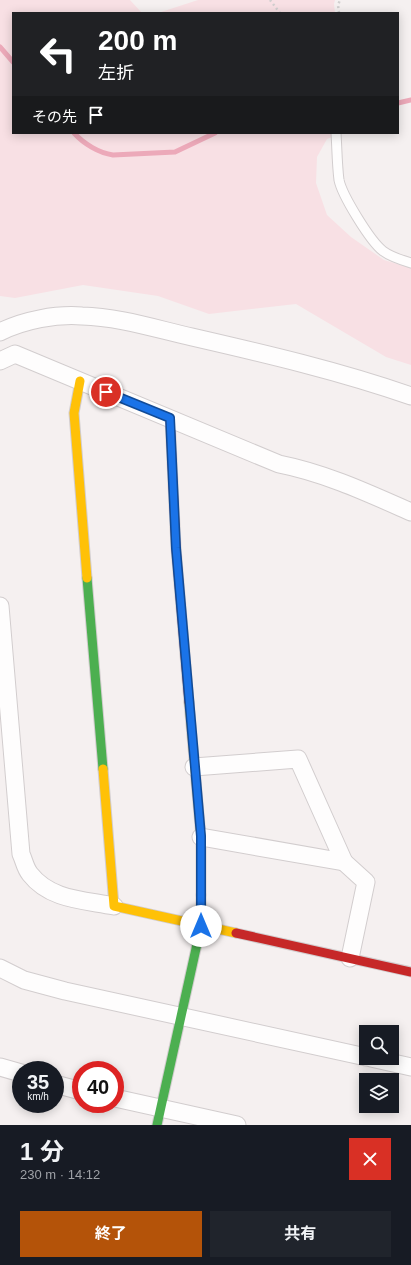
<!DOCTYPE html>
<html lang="ja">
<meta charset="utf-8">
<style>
:root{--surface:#171b24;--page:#20242c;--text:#f1f3f6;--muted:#9ea1a6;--accent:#b45309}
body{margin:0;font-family:Arial,"Noto Sans JP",sans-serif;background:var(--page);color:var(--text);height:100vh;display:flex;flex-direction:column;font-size:15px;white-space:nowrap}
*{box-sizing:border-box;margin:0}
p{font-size:13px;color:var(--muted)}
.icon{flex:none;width:22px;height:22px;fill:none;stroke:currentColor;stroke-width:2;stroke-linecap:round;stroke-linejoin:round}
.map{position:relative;height:1125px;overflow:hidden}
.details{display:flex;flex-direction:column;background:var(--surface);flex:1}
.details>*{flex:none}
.guide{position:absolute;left:12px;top:12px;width:387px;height:122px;border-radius:0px;box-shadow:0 2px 10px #0003;background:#202124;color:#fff;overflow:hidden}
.controls{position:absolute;left:359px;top:1025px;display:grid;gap:8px}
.controls a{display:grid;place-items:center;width:40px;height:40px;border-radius:0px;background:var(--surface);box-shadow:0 2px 10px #0003;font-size:20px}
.speed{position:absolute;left:12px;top:1061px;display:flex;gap:8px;font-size:20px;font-weight:700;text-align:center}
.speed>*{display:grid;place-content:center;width:52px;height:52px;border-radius:50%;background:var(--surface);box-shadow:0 2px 10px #0003;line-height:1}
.speed small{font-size:10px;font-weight:400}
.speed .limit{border:6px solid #d22;background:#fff;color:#111}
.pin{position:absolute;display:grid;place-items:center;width:34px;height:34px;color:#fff;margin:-17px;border:2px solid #fff;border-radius:50%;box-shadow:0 1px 4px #0007}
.me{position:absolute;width:44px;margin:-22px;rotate:0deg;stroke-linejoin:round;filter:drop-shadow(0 0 3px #0008)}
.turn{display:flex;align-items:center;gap:14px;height:84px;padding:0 20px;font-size:18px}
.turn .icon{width:52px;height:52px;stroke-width:2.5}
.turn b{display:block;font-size:28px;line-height:34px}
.then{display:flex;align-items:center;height:38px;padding:0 20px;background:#0003;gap:8px;font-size:15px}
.round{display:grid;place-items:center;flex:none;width:42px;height:42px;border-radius:0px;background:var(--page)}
.overview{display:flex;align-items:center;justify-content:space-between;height:68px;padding:0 20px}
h1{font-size:24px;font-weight:700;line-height:30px}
.button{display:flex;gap:8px;margin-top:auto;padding:8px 20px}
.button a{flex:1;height:46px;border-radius:0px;background:var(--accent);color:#fff;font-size:16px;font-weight:700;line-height:46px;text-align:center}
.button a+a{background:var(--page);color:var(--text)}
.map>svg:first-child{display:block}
.green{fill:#f8e0e4}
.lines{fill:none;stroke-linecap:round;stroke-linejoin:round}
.stream{stroke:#eca9b9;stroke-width:5}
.lane-casing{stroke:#d2cdce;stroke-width:11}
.street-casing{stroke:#d2cdce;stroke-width:19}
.fast-casing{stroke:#d2cdce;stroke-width:11}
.slow-casing{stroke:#d2cdce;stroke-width:11}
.jam-casing{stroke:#d2cdce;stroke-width:11}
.path{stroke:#d1cfcf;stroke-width:2.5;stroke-dasharray:2 3;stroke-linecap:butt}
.lane{stroke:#fefdfd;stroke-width:9}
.street{stroke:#fefdfd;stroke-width:17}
.fast{stroke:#4caf50;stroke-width:9}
.slow{stroke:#ffc107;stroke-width:9}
.jam{stroke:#c62828;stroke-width:9}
.route-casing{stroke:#114b97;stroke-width:10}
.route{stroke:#1a73e8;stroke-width:7}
</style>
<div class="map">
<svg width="411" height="1125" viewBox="0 0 411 1125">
<rect width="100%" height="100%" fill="#f5f0f0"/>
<g class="green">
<polygon points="0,0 130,0 142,13 13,13 13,133 343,133 327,139 317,157 316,183 327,215 351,237 384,260 411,268 411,365 386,357 296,304 209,314 158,296 83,285 15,298 0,296"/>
<polygon points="198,0 335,0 334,4 335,13 158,13"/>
</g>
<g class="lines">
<g class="stream">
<polyline points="0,47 13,62"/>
<polyline points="398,103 411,100"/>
<path d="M74,133C84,144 99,153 113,155L175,152L215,133"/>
</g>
<defs>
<path id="lane" d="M336,133C337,148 337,164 339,180C342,195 370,241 383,251C391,257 401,260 411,263"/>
<g id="street">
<path d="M0,332C24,320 56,314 82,316C119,317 156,329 192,337C266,354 339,371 411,396"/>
<path d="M0,361L15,354L279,464C325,473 368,493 411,512"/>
<path d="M0,606L21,854C24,860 25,868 30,874C50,900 84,900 114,906"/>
<polyline points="194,767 298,759 344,862 366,882 350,958"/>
<polyline points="201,837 344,862"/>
<polyline points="0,968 24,980 65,991 366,1057"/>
<polyline points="371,1058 411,1067"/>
<polyline points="0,1067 21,1073"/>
<polyline points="55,1084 81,1091"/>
<polyline points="115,1098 237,1125"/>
</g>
<g id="fast">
<polyline points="87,578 103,769"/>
<polyline points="157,1125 201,926 201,895"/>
</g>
<g id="slow">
<polyline points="80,381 74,413 87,578"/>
<polyline points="189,702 201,837 201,895"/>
<polyline points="103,769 114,906 236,933"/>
</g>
<g id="jam">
<polyline points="170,418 176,548 189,702"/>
<polyline points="236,933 411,972"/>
</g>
</defs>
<use href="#lane" class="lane-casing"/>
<use href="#street" class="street-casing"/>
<use href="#fast" class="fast-casing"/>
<use href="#slow" class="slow-casing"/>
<use href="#jam" class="jam-casing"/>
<g class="path">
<polyline points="270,0 280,13"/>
<polyline points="339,13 338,5 340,0"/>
</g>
<use href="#lane" class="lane"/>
<use href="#street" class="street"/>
<use href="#fast" class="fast"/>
<use href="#slow" class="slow"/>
<use href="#jam" class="jam"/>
</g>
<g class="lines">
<defs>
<polyline id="route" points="106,392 170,418 176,548 201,836 201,926"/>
</defs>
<use href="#route" class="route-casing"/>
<use href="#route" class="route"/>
</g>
</svg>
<div class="controls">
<a><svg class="icon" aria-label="search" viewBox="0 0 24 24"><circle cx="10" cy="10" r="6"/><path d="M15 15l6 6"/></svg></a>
<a><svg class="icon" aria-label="layers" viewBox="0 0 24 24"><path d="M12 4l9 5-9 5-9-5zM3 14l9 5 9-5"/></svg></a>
</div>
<div class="speed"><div>35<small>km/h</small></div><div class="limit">40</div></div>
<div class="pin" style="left:106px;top:392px;background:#d93025"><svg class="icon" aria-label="arrive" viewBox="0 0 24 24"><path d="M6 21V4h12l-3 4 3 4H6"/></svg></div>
<svg class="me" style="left:201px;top:926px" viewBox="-20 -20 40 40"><circle r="19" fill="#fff"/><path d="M0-13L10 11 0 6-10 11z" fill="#1a73e8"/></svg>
<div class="guide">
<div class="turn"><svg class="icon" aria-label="left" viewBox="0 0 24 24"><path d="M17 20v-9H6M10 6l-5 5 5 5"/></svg><div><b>200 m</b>左折</div></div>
<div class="then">その先<svg class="icon" aria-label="arrive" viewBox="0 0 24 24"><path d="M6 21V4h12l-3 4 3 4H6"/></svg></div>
</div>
</div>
<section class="details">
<div class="overview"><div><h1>1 分</h1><p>230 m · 14:12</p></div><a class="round" style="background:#d93025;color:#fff"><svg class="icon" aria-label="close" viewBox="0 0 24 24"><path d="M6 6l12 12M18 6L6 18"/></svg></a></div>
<div class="button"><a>終了</a><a>共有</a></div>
</section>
